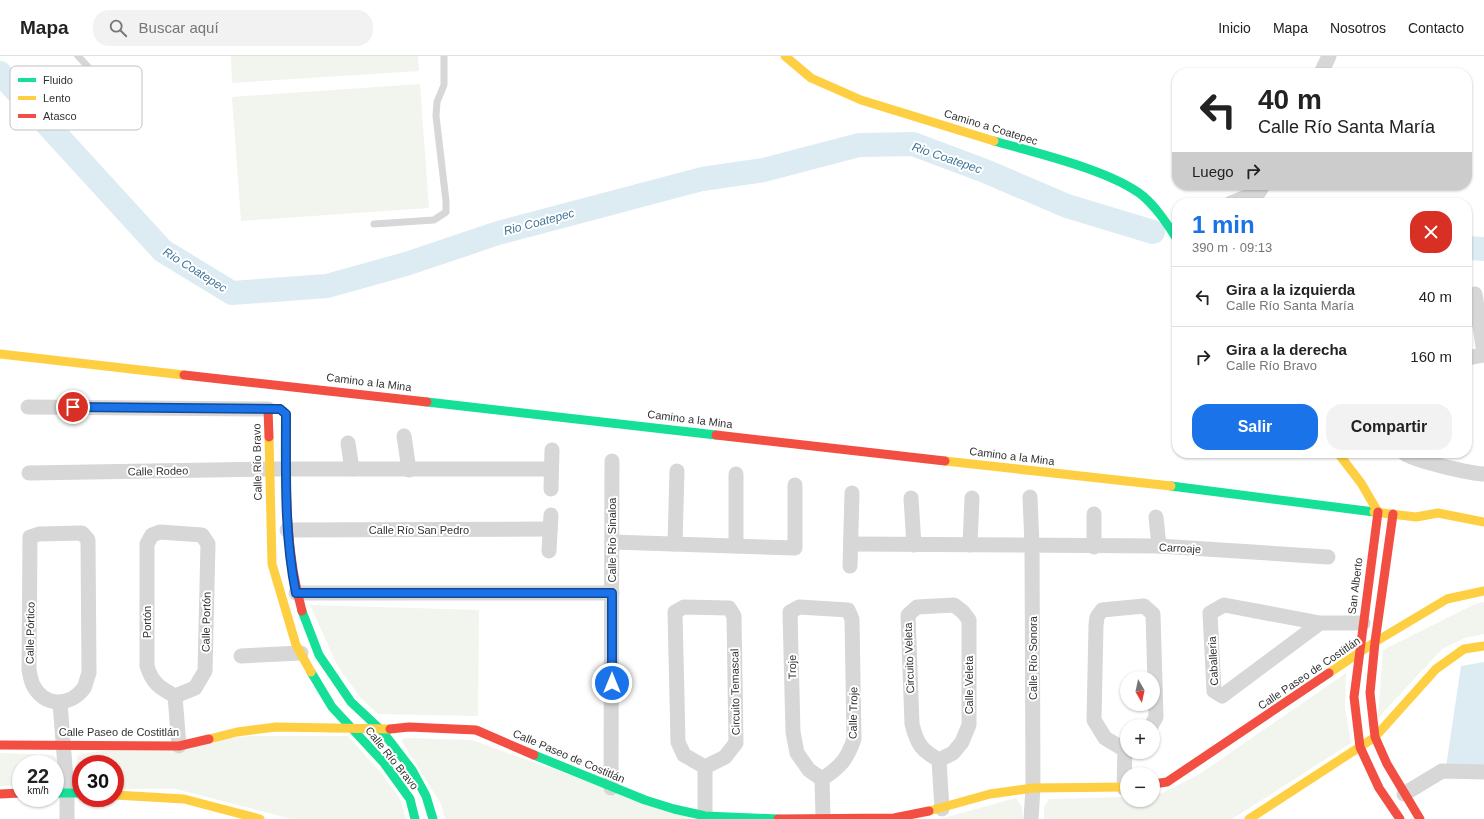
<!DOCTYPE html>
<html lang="es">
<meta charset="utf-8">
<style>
:root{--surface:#fff;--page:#f2f2f2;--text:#222;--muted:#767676;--line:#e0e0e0;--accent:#1a73e8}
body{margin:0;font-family:Arial,sans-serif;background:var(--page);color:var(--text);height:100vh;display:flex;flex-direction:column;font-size:15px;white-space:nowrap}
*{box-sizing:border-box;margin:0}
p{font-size:13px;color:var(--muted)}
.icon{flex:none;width:22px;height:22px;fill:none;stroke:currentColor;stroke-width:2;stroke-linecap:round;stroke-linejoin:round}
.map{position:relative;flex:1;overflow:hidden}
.details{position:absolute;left:1172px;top:142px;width:300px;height:260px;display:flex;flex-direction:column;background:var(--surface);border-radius:16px;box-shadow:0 1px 3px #0004}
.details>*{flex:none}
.top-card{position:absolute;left:1172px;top:12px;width:300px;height:122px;border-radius:16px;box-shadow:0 1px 3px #0004;background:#fff;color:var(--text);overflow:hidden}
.needle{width:26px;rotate:171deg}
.tools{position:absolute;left:1120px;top:615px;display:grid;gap:8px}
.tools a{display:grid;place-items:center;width:40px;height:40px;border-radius:50%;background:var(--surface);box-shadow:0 1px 3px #0004;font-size:20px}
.speed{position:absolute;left:12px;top:699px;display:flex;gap:8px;font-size:20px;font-weight:700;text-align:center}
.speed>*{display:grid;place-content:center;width:52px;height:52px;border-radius:50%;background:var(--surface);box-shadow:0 1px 3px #0004;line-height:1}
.speed small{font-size:10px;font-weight:400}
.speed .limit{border:6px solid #d22;background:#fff;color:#111}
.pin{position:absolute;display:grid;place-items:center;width:34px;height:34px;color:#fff;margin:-17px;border:2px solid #fff;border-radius:50%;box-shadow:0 1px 4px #0007}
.me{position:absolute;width:44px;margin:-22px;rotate:0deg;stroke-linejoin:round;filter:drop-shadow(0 0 3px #0008)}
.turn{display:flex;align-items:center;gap:14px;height:84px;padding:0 20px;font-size:18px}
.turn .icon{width:52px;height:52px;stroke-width:2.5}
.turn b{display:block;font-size:28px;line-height:34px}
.then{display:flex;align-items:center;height:38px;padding:0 20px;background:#0003;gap:8px;font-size:15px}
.round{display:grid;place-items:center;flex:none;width:42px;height:42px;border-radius:16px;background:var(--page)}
.headline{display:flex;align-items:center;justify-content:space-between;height:68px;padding:0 20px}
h1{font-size:24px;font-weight:700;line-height:30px;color:var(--accent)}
.cta{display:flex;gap:8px;margin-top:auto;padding:8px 20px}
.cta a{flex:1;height:46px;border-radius:16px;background:var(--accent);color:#fff;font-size:16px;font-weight:700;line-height:46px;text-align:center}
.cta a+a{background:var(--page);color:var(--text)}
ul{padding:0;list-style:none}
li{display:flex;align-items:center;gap:12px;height:60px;padding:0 20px;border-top:1px solid var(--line)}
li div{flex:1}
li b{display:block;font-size:15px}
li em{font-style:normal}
header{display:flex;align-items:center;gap:24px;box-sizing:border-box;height:56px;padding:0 20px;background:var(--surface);border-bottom:1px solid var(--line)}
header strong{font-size:19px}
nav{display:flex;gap:22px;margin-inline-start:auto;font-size:14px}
.search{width:280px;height:36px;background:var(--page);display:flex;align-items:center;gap:10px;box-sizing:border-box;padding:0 14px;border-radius:16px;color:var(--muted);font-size:15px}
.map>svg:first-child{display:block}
.green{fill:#f1f5ed}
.water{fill:#ddebf3}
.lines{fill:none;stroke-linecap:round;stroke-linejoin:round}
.river{stroke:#ddebf3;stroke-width:24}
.lane{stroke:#d7d7d7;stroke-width:7}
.street{stroke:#d7d7d7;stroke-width:15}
.fast{stroke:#16e098;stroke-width:9}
.slow{stroke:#ffcf43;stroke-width:9}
.jam{stroke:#f24e42;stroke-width:9}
.route-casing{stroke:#114b97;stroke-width:10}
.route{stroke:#1a73e8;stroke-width:7}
.labels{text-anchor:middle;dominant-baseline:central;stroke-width:4;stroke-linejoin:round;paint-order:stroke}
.street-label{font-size:11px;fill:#333;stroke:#fff}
.water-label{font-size:12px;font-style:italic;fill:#3f7597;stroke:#fff}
.key{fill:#fff;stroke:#c2c2c2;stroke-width:1}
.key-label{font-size:11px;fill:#333}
</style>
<header>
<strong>Mapa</strong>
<div class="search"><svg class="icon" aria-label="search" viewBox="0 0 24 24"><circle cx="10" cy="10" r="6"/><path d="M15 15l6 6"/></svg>Buscar aquí</div>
<nav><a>Inicio</a><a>Mapa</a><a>Nosotros</a><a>Contacto</a></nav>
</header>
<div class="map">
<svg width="1484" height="763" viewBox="0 0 1484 763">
<rect width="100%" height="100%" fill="#fff"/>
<g class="green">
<polygon points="231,0 418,0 419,15 232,27"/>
<polygon points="420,28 429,152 241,165 232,41"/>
<polygon points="1484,546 1484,578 1465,582 1442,593 1378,662 1383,594 1475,548"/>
<polygon points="310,549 479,554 478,660 378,658 360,641 337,609"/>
<polygon points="1346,617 1345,652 1351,687 1232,763 1044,763 1044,751 1049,743 1127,741 1127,744 1153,744 1153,739 1162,737 1198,719"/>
<polygon points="250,680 348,680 383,719 400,743 406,763 291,763 176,733 115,733 115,708 81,708 81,725 76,716 77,700 84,697"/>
<polygon points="408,682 472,684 692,763 445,763 441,748 403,687 402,683"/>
<polygon points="0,697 53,699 57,703 57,725 55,726 55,708 21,708 21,730 0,730"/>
<polygon points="1016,742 1022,751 1023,763 940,763"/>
</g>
<polygon class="water" points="1484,606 1484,712 1446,711 1461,610"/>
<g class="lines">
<g class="river">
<polyline points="0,17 163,195 232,237 327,230 406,208 498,177 702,123 764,114 859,89 913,88 985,115 1067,150 1153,176"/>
<polyline points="1467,192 1484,193"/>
</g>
<g class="lane">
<polyline points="78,0 123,49"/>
<polyline points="374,168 434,164 446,156 446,145 436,60 437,46 444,29 444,0"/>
</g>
<g class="street">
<polyline points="1321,17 1329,0"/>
<polyline points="1231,147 1259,136 1263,129"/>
<polyline points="1475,238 1484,297"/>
<polyline points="1467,302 1484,299"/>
<polyline points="28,351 268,353"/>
<polyline points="404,380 409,414"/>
<polyline points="348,387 352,413"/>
<path d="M1404,397C1409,404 1474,418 1484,418"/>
<polyline points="29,417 269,413 551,413"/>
<polyline points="551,433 552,394"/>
<polyline points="1030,441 1032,489 1033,732 1031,763"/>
<polyline points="911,442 914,489"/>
<polyline points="1094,458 1094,491"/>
<polyline points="1156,461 1159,490"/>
<polyline points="287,474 550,473"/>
<path d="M160,476L202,479L208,488L205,615L195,632L175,640C160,632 152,627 147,610V488L152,479Z"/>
<path d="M82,477L88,484L89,617C87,621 86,628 84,632C70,651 44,651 33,629C31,625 30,619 29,614L30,481L39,478Z"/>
<polyline points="612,486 795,492 795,429"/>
<polyline points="675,488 677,415"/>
<polyline points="851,488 1159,490 1328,501"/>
<polyline points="970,489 972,442"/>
<polyline points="736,490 736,418"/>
<polyline points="549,495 551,459"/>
<polyline points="850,510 852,437"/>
<polyline points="296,537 612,537"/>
<path d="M954,549L963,556L969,564V669L962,686L953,697L939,704C921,694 917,688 912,668L908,559L917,551Z"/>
<polygon points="684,551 729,552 734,560 736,687 725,701 705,711 684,699 678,686 675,556"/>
<path d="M799,551L848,554L852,563L854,683C847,704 840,711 822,723L809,714L797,697L793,676L790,556Z"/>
<polyline points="1320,567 1222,640 1214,635 1210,557 1224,549 1320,567 1363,567"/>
<polyline points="241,600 301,597"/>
<polyline points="175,640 179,690"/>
<polyline points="60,647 67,736 67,763"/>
<polyline points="1125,694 1105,682 1094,664 1096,569 1097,561 1102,554 1144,550 1153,558 1156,661 1151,670"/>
<polyline points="939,704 942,753"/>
<polyline points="705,711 705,760"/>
<polyline points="822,723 823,762"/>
<polyline points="611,732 612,405"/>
<polyline points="1124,732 1125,694"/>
<polyline points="1404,738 1442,715 1484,716"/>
</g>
<g class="fast">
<path d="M994,85C1036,97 1110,114 1143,140C1157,152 1167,168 1177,183"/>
<polyline points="427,346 716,379"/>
<polyline points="1171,430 1374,456"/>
<polyline points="302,555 319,599 351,646 382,675 412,714 426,740 433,763"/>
<polyline points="311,616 332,651 384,707 410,743 415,763"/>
<polyline points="534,699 645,744 674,753 705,760 778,763"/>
<polyline points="55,737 81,737"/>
</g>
<g class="slow">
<polyline points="785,0 811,22 861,44 994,85"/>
<polyline points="0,298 184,319"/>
<polyline points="269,381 272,508 296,589 311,616"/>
<polyline points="1338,397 1361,427 1378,456"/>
<polyline points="945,405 1171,430"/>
<polyline points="1374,456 1416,461 1438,457 1484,466"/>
<polyline points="1329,617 1375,586 1447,543 1484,535"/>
<polyline points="209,683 237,676 276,671 390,673"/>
<polyline points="115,739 184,743 260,763"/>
<polyline points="929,755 990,738 1033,732 1127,731"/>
<polyline points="1249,763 1375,681 1436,613 1464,593 1484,590"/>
</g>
<g class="jam">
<polyline points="184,319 427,346"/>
<polyline points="716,379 945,405"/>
<path d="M269,381L268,353H280L286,358C286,424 284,491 302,555"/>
<polyline points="1378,456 1354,641 1360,691 1379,732 1400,763"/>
<polyline points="1393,458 1375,586 1370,637 1375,681 1387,708 1420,763"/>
<polyline points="390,673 409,671 476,674 534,699"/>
<polyline points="0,689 179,690 209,683"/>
<polyline points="1153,728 1167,726 1329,617"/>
<polyline points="0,738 21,737"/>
<polyline points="778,763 894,762 929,755"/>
</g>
</g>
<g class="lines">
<defs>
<path id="route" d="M73,351L280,353L286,358C286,418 284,478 296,537H612V627"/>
</defs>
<use href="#route" class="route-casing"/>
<use href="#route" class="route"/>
</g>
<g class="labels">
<g class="street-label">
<text transform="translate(991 71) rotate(17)">Camino a Coatepec</text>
<text transform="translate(369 326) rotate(7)">Camino a la Mina</text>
<text transform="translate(690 363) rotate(7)">Camino a la Mina</text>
<text transform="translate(1012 400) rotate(7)">Camino a la Mina</text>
<text transform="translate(257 406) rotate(-91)">Calle Río Bravo</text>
<text transform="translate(158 415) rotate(-1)">Calle Rodeo</text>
<text x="419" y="474">Calle Río San Pedro</text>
<text transform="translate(612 484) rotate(-90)">Calle Río Sinaloa</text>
<text transform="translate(1180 492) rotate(3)">Carroaje</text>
<text transform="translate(1355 530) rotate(-83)">San Alberto</text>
<text transform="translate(147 566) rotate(-90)">Portón</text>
<text transform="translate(206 566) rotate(-89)">Calle Portón</text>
<text transform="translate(30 577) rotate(-89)">Calle Pórtico</text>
<text transform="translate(909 602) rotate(-92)">Circuito Veleta</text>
<text transform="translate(1033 602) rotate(-90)">Calle Río Sonora</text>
<text transform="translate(1213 605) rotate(-93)">Caballeria</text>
<text transform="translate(792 611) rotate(-91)">Troje</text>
<text transform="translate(1309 617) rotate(-34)">Calle Paseo de Costitlán</text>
<text transform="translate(969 629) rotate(-90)">Calle Veleta</text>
<text transform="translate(735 636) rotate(-91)">Circuito Temascal</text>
<text transform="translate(853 657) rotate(-89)">Calle Troje</text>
<text x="119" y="676">Calle Paseo de Costitlán</text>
<text transform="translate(569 700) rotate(23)">Calle Paseo de Costitlán</text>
<text transform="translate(392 702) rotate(51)">Calle Río Bravo</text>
</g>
<g class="water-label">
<text transform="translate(947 102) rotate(19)">Rio Coatepec</text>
<text transform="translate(539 166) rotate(-15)">Rio Coatepec</text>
<text transform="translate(195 214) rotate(32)">Rio Coatepec</text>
</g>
</g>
<rect x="10" y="10" width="132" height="64" rx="6" class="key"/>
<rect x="18" y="22" width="18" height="4" fill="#16e098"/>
<rect x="18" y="40" width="18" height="4" fill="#ffcf43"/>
<rect x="18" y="58" width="18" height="4" fill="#f24e42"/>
<g class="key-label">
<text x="43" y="28">Fluido</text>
<text x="43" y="46">Lento</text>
<text x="43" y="64">Atasco</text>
</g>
</svg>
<div class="tools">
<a><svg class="needle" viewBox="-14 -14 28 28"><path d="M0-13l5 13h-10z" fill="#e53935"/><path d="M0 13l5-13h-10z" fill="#767676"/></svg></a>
<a>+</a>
<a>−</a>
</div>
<div class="speed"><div>22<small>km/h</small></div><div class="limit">30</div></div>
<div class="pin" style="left:73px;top:351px;background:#d93025"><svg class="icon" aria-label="arrive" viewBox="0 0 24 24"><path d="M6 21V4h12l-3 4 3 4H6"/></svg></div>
<svg class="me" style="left:612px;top:627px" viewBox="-20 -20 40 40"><circle r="17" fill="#1a73e8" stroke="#fff" stroke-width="3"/><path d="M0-11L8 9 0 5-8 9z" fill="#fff"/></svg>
<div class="top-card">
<div class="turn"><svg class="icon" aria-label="left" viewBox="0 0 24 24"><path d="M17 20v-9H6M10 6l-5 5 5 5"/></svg><div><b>40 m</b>Calle Río Santa María</div></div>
<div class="then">Luego<svg class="icon" aria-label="right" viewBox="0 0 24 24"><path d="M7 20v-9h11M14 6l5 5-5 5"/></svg></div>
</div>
<section class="details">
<div class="headline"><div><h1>1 min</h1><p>390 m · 09:13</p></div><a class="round" style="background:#d93025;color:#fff"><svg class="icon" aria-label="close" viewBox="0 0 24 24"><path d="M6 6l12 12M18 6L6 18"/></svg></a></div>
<ul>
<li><svg class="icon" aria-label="left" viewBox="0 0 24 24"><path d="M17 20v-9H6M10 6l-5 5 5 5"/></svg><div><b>Gira a la izquierda</b><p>Calle Río Santa María</p></div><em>40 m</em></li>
<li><svg class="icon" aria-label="right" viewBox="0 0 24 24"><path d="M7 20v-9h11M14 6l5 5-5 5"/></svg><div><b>Gira a la derecha</b><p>Calle Río Bravo</p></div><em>160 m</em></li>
</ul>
<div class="cta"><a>Salir</a><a>Compartir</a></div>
</section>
</div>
